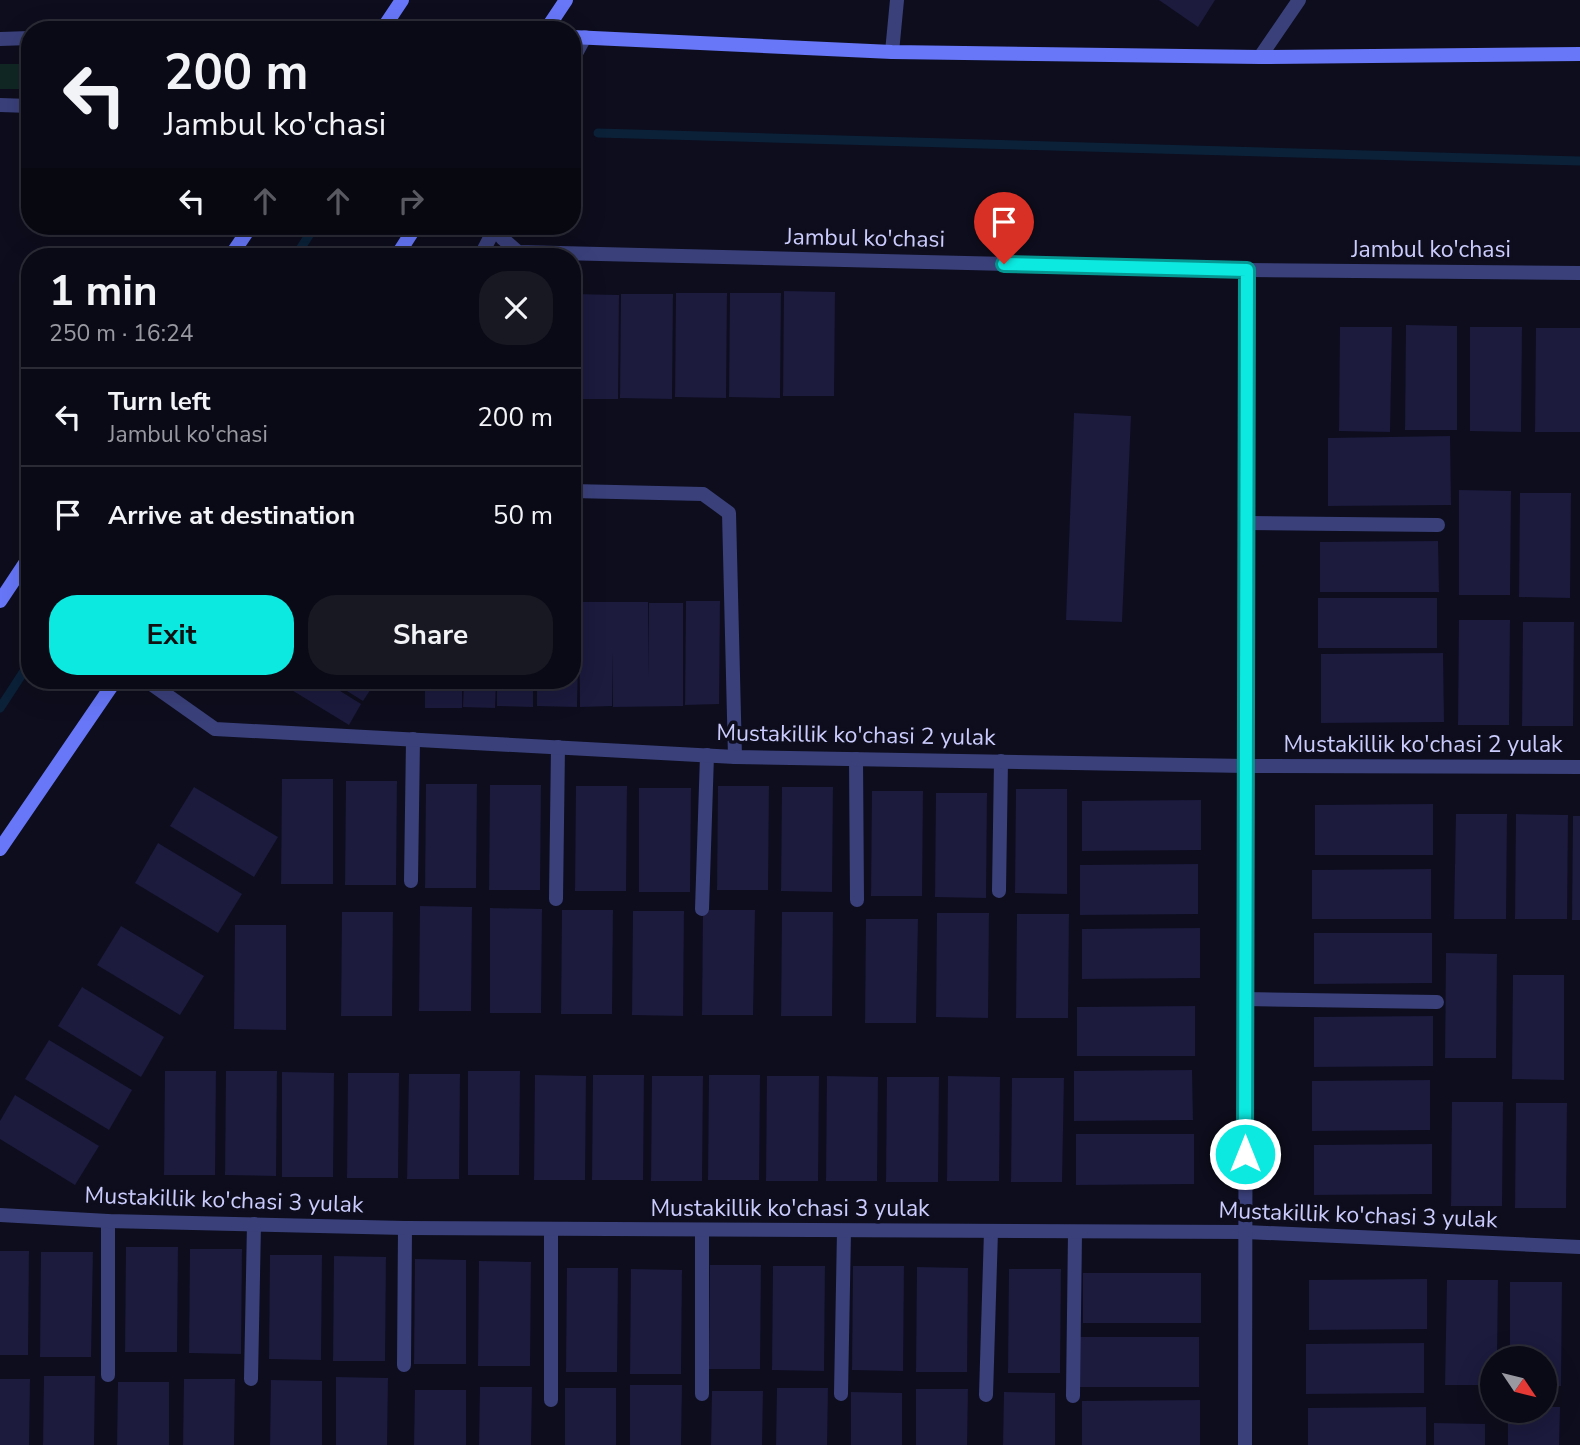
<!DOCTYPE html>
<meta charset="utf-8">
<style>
:root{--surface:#0a0a16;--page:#181823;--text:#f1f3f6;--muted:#999aa1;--line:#2a2b35;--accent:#0be9e0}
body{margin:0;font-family:"Nunito Sans",sans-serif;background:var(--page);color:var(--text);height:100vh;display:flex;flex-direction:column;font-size:26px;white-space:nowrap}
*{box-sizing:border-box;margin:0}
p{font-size:23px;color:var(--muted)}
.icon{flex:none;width:38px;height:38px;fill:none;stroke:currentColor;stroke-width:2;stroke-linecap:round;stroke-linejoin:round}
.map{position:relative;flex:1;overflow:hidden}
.drawer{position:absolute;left:21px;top:248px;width:560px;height:441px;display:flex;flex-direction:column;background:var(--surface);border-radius:28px;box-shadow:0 7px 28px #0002,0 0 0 2px var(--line)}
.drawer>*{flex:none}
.banner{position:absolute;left:21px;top:21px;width:560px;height:214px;border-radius:28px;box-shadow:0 7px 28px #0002,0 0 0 2px var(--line);background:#0a0a16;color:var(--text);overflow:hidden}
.needle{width:46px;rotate:125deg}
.tools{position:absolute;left:1480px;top:1346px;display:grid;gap:14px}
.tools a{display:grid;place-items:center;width:77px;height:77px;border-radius:50%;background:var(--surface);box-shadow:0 7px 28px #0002,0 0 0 2px var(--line);font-size:35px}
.pin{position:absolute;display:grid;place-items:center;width:60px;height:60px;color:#fff;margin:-72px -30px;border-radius:50% 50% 50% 0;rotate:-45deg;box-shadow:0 0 7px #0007}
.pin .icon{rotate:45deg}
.me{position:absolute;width:77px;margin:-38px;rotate:0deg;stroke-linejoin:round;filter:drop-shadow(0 0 5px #0008)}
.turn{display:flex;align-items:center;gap:24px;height:147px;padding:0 28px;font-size:32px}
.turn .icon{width:91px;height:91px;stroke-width:2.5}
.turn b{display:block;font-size:49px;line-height:60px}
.lanes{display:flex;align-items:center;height:66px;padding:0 28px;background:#0003;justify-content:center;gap:35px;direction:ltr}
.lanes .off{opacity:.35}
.round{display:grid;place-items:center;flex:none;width:74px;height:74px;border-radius:28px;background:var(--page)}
.overview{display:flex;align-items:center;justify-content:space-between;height:119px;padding:0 28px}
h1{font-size:42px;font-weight:700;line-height:52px}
.cta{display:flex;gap:14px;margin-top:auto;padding:14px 28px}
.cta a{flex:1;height:80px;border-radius:28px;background:var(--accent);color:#111;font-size:28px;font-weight:700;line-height:80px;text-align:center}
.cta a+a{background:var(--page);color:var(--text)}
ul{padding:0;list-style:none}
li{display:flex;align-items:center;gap:21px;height:98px;padding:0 28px;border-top:2px solid var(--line)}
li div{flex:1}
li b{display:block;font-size:26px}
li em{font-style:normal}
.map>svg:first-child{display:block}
.green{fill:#102723}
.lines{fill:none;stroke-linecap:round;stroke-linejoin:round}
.stream{stroke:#0b2138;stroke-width:9}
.building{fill:#1c1a3d}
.lane{stroke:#3a407a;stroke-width:14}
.street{stroke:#3a407a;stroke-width:14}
.secondary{stroke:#6777f8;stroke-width:14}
.route-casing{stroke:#079792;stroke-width:18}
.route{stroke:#0be9e0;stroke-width:12}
.labels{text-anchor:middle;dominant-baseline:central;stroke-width:7;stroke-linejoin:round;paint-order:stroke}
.street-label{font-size:23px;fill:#cbccfd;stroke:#0d0d1d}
</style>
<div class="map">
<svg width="1580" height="1445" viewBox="0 0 1580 1445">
<rect width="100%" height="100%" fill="#0d0d1d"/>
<rect class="green" x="0" y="64" width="30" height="25"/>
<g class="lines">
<g class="stream">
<polyline points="598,133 1580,161"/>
<polyline points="295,257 315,226"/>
<polyline points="0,708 30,662"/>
</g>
</g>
<g class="building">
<polygon points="1159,0 1215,0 1198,27"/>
<polygon points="784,291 835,292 834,396 783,396"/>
<polygon points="676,293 727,293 726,398 675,397"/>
<polygon points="730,293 781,293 780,398 729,397"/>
<polygon points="572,294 619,295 618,399 572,399"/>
<polygon points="621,294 673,294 672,399 620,398"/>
<polygon points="1406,325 1457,326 1457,430 1405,430"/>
<polygon points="1340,327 1392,327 1390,432 1339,431"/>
<polygon points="1470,327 1522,327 1521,432 1470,431"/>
<polygon points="1536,328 1580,328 1580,432 1535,432"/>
<polygon points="1074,413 1131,416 1122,622 1066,620"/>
<polygon points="1450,436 1451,505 1328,506 1328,438"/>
<polygon points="1459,490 1511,491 1510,595 1459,595"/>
<polygon points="1520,493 1571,493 1570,598 1519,597"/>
<polygon points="1438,541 1439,592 1320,592 1320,542"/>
<rect x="1318" y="598" width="119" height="50"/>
<polygon points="686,601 720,601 719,704 685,705"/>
<polygon points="572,602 648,602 648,676 649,603 683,603 683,706 613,707 612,653 612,706 580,707 579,609 577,707 537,706 537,681 572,681"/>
<polygon points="1459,620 1510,620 1509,725 1458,725"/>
<polygon points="1523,622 1574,622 1573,726 1522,726"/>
<polygon points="1443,653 1444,722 1321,723 1321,654"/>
<polygon points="277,681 324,681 361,704 349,725"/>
<polygon points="331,681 376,681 363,701"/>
<rect x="425" y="681" width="37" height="27"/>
<polygon points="464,681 496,681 495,708 463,707"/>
<polygon points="497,681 533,681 533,707 497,706"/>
<polygon points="282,779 333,779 333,884 281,884"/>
<polygon points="346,781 397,781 396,885 345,885"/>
<polygon points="426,784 477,784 476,888 425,888"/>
<polygon points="490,785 541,785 540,890 489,890"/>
<polygon points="576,786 627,786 626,891 575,891"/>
<polygon points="718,786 769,786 768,890 717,890"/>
<polygon points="194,787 278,837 254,877 170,826"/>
<polygon points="782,787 833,787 832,892 781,891"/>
<polygon points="639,788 691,788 690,892 639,892"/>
<polygon points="1016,789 1067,789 1067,894 1015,893"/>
<polygon points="872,791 923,791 922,896 871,896"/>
<polygon points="936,793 987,793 986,898 935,897"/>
<polygon points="1201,800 1201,850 1082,851 1082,801"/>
<polygon points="1433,804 1433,855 1315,855 1315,805"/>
<polygon points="1456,814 1507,814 1506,919 1454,919"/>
<polygon points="1516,814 1568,815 1567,919 1515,919"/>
<polygon points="1573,816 1580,816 1580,920 1572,920"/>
<polygon points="158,843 242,894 218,933 135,883"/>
<polygon points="1198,864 1198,914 1080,915 1080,865"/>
<polygon points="1431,869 1431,919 1312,919 1312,870"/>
<polygon points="420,906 472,907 471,1011 419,1011"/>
<polygon points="490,908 542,909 541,1013 490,1013"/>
<polygon points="562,910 613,910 612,1014 561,1014"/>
<polygon points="703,910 755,910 753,1015 702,1015"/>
<polygon points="633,911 684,911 683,1016 632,1015"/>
<polygon points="342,912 393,912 392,1016 341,1016"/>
<polygon points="782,912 833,912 832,1016 781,1016"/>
<polygon points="937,913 989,913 988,1018 936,1017"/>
<polygon points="1017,914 1069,914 1068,1018 1016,1018"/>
<polygon points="866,919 918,919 916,1023 865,1023"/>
<polygon points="235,925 286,925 286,1030 234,1029"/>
<polygon points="121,926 204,976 180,1015 97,965"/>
<polygon points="1200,928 1200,978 1082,979 1082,929"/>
<polygon points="1314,933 1432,933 1432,983 1314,984"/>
<polygon points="1446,953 1497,954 1496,1058 1445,1058"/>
<polygon points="1513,975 1564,975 1564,1080 1512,1079"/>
<polygon points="82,987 164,1037 141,1077 58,1026"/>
<polygon points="1195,1006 1195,1056 1077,1056 1077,1007"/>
<polygon points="1433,1016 1433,1066 1314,1067 1314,1017"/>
<polygon points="49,1040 132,1090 109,1130 25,1079"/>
<polygon points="1192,1070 1193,1120 1074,1121 1074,1071"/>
<polygon points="165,1071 216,1071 215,1175 164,1175"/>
<polygon points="226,1071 277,1071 276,1176 225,1175"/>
<polygon points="468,1071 520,1071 519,1175 468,1175"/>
<polygon points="282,1072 334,1073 333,1177 282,1177"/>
<polygon points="348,1073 399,1073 398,1178 347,1178"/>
<polygon points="409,1074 460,1074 459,1179 407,1179"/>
<polygon points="535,1075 586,1076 585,1180 534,1180"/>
<polygon points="593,1075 644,1075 643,1180 592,1180"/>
<polygon points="709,1075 760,1075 759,1180 708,1180"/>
<polygon points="652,1076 703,1076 702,1181 651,1181"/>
<polygon points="767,1076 819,1076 818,1181 766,1181"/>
<polygon points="827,1076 878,1077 877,1181 826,1181"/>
<polygon points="948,1076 1000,1077 999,1181 947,1181"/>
<polygon points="887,1077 939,1077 938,1182 886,1182"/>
<polygon points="1012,1078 1064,1078 1062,1182 1011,1182"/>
<polygon points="1430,1080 1430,1130 1312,1131 1312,1081"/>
<polygon points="15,1095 99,1146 75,1185 0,1139 0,1121"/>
<polygon points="1452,1102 1503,1102 1502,1206 1451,1206"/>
<polygon points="1516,1103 1567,1103 1566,1208 1515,1208"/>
<polygon points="1076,1134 1194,1134 1194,1184 1076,1185"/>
<polygon points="1432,1144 1432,1194 1314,1195 1314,1145"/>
<polygon points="126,1247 178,1247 177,1352 125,1352"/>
<polygon points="190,1249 242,1249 241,1354 189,1353"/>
<polygon points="0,1251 29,1251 28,1355 0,1355"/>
<polygon points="41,1252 93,1252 91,1357 40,1357"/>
<polygon points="270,1255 322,1255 321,1360 269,1359"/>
<polygon points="334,1256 386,1257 385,1361 333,1361"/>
<polygon points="415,1259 466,1260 466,1364 414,1364"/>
<polygon points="479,1261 531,1262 530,1366 478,1366"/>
<polygon points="710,1265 761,1265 760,1369 709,1369"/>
<polygon points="773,1266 825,1266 824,1371 772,1370"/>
<polygon points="853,1266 904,1266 903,1371 852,1370"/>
<polygon points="917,1267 968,1268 967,1372 916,1372"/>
<polygon points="567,1268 618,1268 617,1372 566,1372"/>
<polygon points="631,1269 682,1270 681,1374 630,1374"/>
<polygon points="1009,1269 1061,1269 1060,1373 1008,1373"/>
<rect x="1083" y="1273" width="118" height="50"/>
<polygon points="1427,1279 1427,1329 1309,1330 1309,1280"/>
<polygon points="1447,1280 1498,1280 1497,1358 1493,1358 1493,1385 1445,1385"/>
<polygon points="1510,1282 1562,1282 1561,1386 1545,1386 1545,1358 1510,1358"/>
<rect x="1080" y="1337" width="119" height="50"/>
<polygon points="1424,1343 1424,1393 1306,1394 1306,1344"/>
<polygon points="44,1376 95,1376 94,1445 43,1445"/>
<polygon points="336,1377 388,1378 387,1445 336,1445"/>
<polygon points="0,1379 30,1379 29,1445 0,1445"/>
<polygon points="184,1379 235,1379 234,1445 183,1445"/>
<polygon points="271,1380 322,1381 322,1445 270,1445"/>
<polygon points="118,1382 169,1382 169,1445 117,1445"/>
<polygon points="630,1385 682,1385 681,1445 630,1445"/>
<polygon points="480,1387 532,1387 531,1445 479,1445"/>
<rect x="565" y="1388" width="51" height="57"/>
<polygon points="777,1388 828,1388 827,1445 776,1445"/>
<polygon points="916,1389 968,1389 967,1445 916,1445"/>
<polygon points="415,1390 466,1390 466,1445 414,1445"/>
<polygon points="712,1391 763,1391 762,1445 711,1445"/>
<polygon points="851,1392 902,1393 902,1445 851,1445"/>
<polygon points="1004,1392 1055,1393 1055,1445 1003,1445"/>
<polygon points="1200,1400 1200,1445 1082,1445 1082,1401"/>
<polygon points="1426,1407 1426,1445 1308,1445 1308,1408"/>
<polygon points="1545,1407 1560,1407 1559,1445 1508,1445 1508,1410 1545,1410"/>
<polygon points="1434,1423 1485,1424 1485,1445 1434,1445"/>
</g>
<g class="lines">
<g class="lane">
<polyline points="480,257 496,226"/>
<polyline points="572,491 703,494 729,513 735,757"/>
<polyline points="1247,523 1438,525"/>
<polyline points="856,759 857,900"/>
<polyline points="411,881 413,739"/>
<polyline points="999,891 1001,761"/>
<polyline points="556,899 558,747"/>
<polyline points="702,909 707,755"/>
<polyline points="1245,999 1437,1002"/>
<polyline points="108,1221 108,1375"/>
<polyline points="404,1365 405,1228"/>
<polyline points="251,1379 254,1224"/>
<polyline points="702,1394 702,1230"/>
<polyline points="841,1394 844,1231"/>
<polyline points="986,1395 991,1231"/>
<polyline points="1073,1396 1075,1232"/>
<polyline points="551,1400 551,1229"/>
</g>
<g class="street">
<polyline points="0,39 30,38"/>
<polyline points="892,52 897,0"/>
<polyline points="1260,57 1299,0"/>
<polyline points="572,61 585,37"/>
<polyline points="0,105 30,106"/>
<polyline points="501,226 502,238 518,252 1247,270 1580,273"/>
<polyline points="147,681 215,729 735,757 1246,766 1580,767"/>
<polyline points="0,1215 108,1221 405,1228 1246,1232 1580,1247"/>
<polyline points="1245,1445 1247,270"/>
</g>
<g class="secondary">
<polyline points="385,26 449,30"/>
<polyline points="382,30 402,0"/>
<polyline points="546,30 566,0"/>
<polyline points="572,37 892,52 1260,57 1580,54"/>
<polyline points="230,257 251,226"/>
<polyline points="396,257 416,226"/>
<polyline points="0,601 30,556"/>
<polyline points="0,849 115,681"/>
</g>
</g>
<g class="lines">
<defs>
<polyline id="route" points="1004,264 1247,270 1245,1154"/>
</defs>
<use href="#route" class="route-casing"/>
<use href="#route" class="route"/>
</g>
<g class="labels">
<g class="street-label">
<text transform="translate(865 238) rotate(1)">Jambul ko'chasi</text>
<text x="1431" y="249">Jambul ko'chasi</text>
<text transform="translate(856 735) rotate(1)">Mustakillik ko'chasi 2 yulak</text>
<text x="1423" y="744">Mustakillik ko'chasi 2 yulak</text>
<text transform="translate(224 1200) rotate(2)">Mustakillik ko'chasi 3 yulak</text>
<text x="790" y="1208">Mustakillik ko'chasi 3 yulak</text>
<text transform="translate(1358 1215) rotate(2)">Mustakillik ko'chasi 3 yulak</text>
</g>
</g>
</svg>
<div class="tools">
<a><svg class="needle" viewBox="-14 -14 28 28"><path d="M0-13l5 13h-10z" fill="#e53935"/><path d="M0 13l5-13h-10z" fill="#999aa1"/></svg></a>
</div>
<div class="pin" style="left:1004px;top:264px;background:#d93025"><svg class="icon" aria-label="arrive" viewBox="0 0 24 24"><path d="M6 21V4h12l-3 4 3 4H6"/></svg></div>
<svg class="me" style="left:1245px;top:1154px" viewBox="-20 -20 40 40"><circle r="17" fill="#0be9e0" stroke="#fff" stroke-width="3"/><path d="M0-11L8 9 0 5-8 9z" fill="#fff"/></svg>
<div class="banner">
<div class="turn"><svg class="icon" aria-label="left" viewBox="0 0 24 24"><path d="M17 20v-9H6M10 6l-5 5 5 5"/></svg><div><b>200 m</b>Jambul ko'chasi</div></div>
<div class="lanes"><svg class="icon" aria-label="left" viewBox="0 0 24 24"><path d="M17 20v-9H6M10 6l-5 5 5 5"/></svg><svg class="icon off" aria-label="ahead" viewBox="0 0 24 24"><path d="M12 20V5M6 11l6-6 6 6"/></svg><svg class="icon off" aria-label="ahead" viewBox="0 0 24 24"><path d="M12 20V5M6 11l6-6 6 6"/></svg><svg class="icon off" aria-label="right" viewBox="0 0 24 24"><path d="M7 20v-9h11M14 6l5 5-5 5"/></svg></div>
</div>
<section class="drawer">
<div class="overview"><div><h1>1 min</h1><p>250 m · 16:24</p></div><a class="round"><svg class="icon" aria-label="close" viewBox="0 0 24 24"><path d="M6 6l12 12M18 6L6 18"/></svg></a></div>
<ul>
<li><svg class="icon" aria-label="left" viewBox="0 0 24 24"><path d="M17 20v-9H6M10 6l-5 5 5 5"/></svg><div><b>Turn left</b><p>Jambul ko'chasi</p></div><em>200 m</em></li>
<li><svg class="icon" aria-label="arrive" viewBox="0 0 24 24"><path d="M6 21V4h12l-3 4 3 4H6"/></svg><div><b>Arrive at destination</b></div><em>50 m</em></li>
</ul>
<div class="cta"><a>Exit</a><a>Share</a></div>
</section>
</div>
